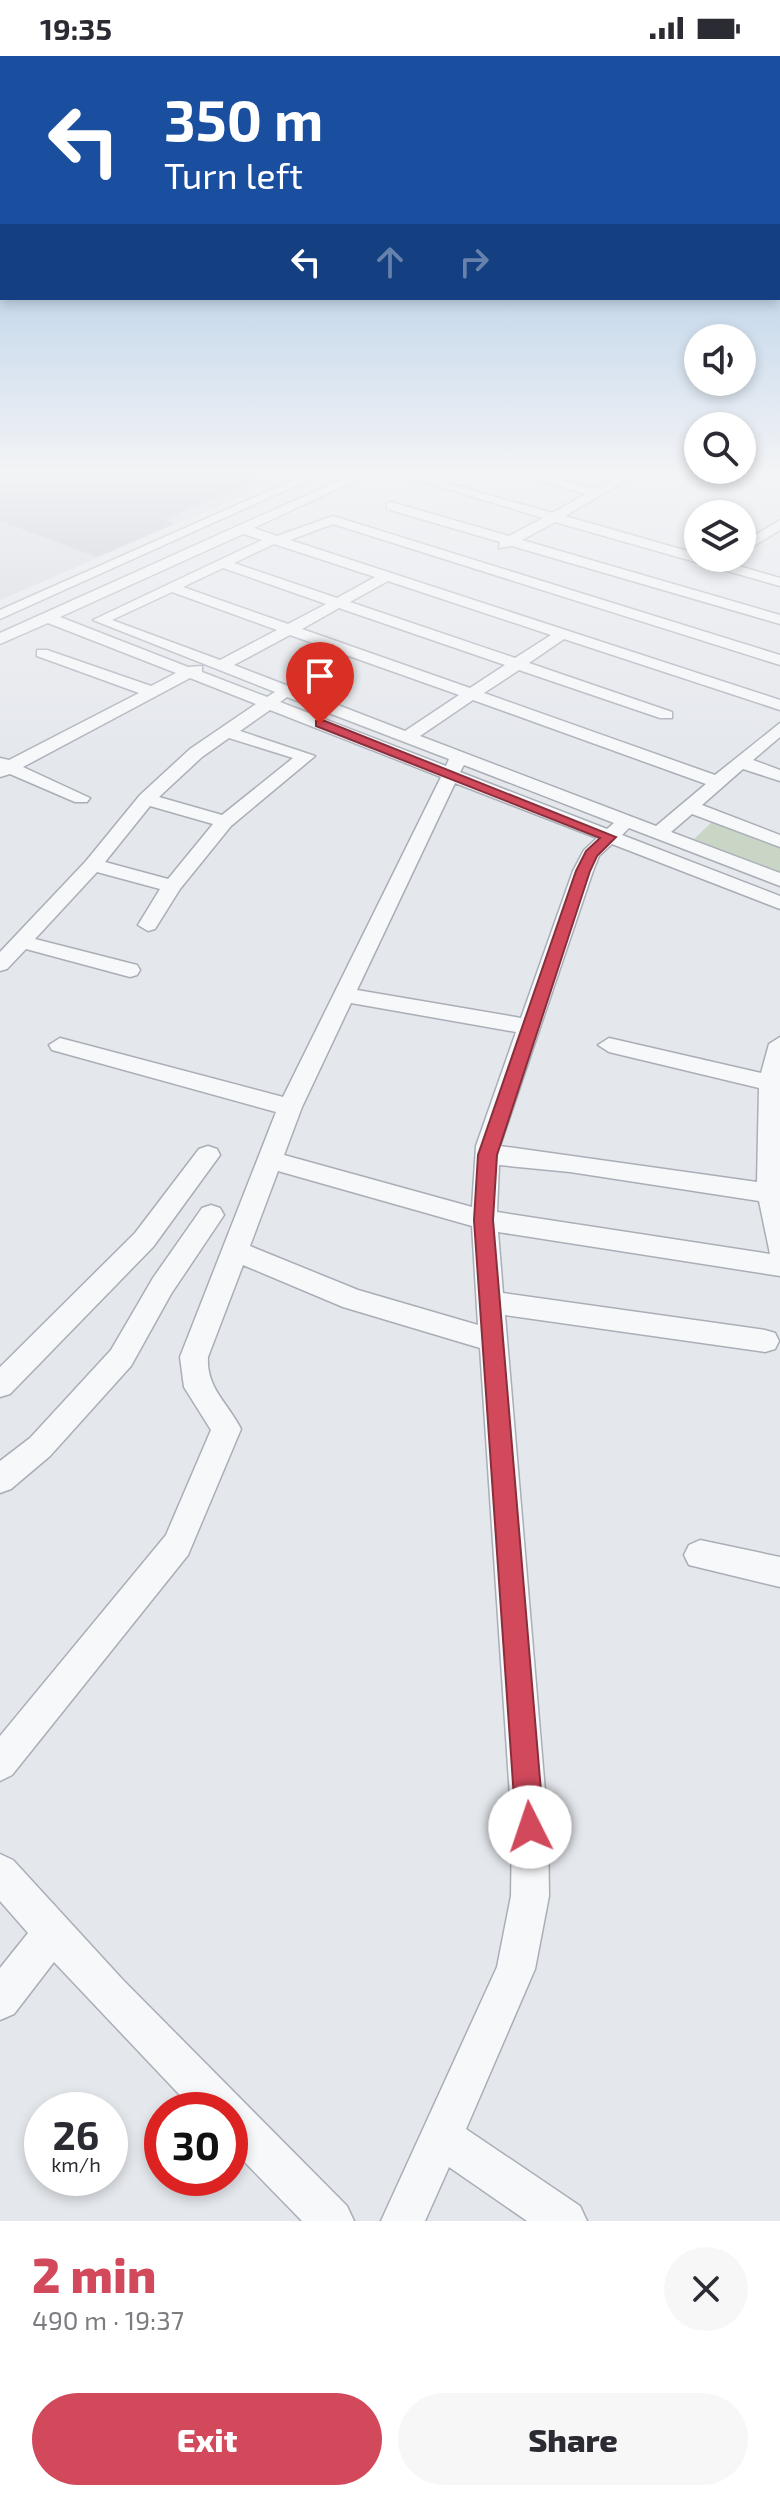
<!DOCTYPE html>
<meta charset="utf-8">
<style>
:root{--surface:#fff;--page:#f7f7f7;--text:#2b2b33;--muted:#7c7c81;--accent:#d1495b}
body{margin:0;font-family:"Exo 2",sans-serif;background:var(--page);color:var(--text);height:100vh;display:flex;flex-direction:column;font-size:30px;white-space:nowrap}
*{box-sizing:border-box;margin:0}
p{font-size:26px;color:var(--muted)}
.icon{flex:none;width:44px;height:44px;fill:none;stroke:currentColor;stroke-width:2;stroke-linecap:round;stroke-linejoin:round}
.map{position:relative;height:2165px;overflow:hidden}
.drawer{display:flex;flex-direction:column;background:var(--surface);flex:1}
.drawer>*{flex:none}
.guide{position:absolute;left:0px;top:0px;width:780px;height:244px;box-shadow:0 4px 12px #0003;background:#1a4fa0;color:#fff;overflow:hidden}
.tools{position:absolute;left:684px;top:268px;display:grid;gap:16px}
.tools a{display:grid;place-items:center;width:72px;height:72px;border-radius:50%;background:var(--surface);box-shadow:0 4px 12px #0003;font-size:40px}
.speed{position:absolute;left:24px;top:2036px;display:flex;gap:16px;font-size:40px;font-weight:700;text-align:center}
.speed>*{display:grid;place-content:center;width:104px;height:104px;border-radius:50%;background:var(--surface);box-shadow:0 4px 12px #0003;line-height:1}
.speed small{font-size:20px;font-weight:400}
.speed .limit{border:12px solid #d22;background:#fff;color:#111}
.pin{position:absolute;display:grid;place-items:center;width:68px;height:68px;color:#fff;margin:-82px -34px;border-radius:50% 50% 50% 0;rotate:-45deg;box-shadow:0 0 8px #0007}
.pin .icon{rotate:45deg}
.me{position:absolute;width:88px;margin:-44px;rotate:356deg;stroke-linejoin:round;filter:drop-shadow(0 0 6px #0008)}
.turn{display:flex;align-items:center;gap:28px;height:168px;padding:0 32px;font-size:36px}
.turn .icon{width:104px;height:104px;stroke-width:2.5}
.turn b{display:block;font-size:56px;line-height:68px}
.lanes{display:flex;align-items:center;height:76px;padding:0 32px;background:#0003;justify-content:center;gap:40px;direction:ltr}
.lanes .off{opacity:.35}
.round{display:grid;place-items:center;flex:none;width:84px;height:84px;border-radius:42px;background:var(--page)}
.head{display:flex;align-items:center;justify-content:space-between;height:136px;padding:0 32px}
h1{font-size:48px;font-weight:800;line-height:60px;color:var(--accent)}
.primary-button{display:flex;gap:16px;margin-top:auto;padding:16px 32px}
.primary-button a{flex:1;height:92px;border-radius:48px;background:var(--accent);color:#fff;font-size:32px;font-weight:800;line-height:92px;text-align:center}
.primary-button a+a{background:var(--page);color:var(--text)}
.status{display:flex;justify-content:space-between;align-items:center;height:56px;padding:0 40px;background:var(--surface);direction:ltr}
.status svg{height:22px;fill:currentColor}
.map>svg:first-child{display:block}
.built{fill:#d2d6de}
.green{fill:#c9d6c5}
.building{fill:#bbc0ca}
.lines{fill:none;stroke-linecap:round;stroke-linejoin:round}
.minor-casing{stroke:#a9aeb7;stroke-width:3}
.minor{fill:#f7f8fa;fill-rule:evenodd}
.route{fill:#d1495b;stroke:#882f3b;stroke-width:2}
</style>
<div class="status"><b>19:35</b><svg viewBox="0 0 49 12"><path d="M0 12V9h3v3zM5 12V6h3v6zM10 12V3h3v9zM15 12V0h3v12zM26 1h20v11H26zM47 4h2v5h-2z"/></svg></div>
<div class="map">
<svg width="780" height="2165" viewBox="0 0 780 2165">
<rect width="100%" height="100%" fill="#e4e7ec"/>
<polygon class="built" points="0,416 297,416 0,544"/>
<polygon class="green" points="713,765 780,790 780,816 694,783"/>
<polygon class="building" points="0,416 278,416 164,464 176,467 97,501 0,465"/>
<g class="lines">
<defs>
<g id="minor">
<polygon points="311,416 326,416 0,563 0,554"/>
<path d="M358,416H373L254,472L277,480L333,460L780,599V609L333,468L290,484L780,644V654L564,583L529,607L672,656V662H660L519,614L484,637L715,719L780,667V681L753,704L780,714V725L743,713L702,749L780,779V791L692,758L671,776L780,817V830L629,772L622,779L780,840V853L612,788L599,800L593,815L500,1090L757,1126L759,1032L609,996L598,989L609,982L761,1017L769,988L780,981V1220L498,1176L503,1237L765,1274L775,1277L779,1285L775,1293L765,1296L505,1259L548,1771L549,1840L535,1913L466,2073L580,2150L587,2165H527L449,2111L425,2165H381L497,1911L511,1840L512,1771L480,1292L343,1251L243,1209L208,1301C206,1332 228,1347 241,1373L188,1499L12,1719L0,1725V1680L166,1479L211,1374L184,1331L180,1301L276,1056L52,994L49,989L60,982L283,1041L441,721L270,654L240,675L315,700L231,770L180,833L155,873L148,875L138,869L160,833L97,816L35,883L137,909L140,914L137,919L130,921L26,893L7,913L0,915V896L86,805L140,739L190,693L256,648L190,622L23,711L90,742L87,746H75L10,718L0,721V702L9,704L139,637L37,600V594H47L151,630L176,617L48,567L0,588V577ZM243,478L262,484L93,564L275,636L267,641L202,616V610L188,611L60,561ZM274,488L375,521L337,542L234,507ZM223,512L326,548L288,568L183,531ZM388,525L551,579L515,602L350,546ZM172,536L277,574L220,604L112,564ZM339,552L505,609L470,632L302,573ZM290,579L459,639L405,675L234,609ZM287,641L449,703L446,710L280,646ZM473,644L706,728L656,770L420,680ZM229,682L293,702L222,759L159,741L202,701ZM464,709L614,767L607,773L460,716ZM455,727L597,782L584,794L573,815L521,962L357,934ZM150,750L213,768L168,823L105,806ZM351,947L516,976L476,1090L472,1151L284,1099L302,1051ZM499,1109L570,1116L759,1145L770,1198L497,1156ZM278,1115L472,1170L478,1269L358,1234L250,1190Z"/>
<polygon points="391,416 409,416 552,457 586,438 512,416 531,416 595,433 626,416 640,416 565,460 698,498 698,502 711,502 780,522 780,530 555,466 522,484 780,559 780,568 512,490 499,492 500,486 387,453 387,447 391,446 509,480 543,462"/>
<polygon points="780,464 780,474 742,497 742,487"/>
<polygon points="208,1090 217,1093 220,1099 153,1191 10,1338 0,1341 0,1311 135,1177 199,1093"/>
<polygon points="211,1149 220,1152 224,1159 171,1238 131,1310 50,1400 11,1433 0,1437 0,1405 30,1382 111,1294 153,1222 202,1152"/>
<polygon points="700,1484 780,1501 780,1531 689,1509 684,1499 689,1489"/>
<polygon points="0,1798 13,1804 123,1924 347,2150 354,2165 302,2165 230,2091 230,2054 194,2054 54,1906 14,1958 0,1964 0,1912 28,1877 0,1845"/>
</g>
</defs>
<use href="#minor" class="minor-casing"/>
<use href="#minor" class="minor"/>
</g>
<linearGradient id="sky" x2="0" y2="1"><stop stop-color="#8bb4dd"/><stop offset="0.58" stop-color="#f3f4f6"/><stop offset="1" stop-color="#f3f4f6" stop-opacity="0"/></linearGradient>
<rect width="780" height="719" fill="url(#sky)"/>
<polygon class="route" points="316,665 325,665 616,781 597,800 590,815 497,1099 493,1164 544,1771 540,1781 530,1785 520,1781 516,1771 474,1164 478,1099 576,815 586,795 600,782 316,670"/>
</svg>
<div class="tools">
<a><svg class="icon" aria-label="sound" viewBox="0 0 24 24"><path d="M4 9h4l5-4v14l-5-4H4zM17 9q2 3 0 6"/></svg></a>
<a><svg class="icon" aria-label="search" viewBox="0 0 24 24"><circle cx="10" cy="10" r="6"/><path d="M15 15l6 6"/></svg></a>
<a><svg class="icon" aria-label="layers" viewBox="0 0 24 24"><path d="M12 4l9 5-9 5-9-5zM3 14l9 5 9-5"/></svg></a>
</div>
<div class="speed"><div>26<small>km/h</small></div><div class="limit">30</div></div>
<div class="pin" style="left:320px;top:668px;background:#d93025"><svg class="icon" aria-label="arrive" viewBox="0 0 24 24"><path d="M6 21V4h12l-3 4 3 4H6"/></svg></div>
<svg class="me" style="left:530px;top:1771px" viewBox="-20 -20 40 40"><circle r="19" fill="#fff"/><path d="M0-13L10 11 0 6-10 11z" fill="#d1495b"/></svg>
<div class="guide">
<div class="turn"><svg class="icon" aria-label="left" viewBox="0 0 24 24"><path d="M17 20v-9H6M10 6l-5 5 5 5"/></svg><div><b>350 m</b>Turn left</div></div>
<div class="lanes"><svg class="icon" aria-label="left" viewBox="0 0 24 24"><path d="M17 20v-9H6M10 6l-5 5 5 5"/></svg><svg class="icon off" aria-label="ahead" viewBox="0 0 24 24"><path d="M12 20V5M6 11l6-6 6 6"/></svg><svg class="icon off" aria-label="right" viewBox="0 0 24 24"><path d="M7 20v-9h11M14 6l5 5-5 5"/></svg></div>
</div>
</div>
<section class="drawer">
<div class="head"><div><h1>2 min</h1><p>490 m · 19:37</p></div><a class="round"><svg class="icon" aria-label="close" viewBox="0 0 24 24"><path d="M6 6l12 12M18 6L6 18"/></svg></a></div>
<div class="primary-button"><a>Exit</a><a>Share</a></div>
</section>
